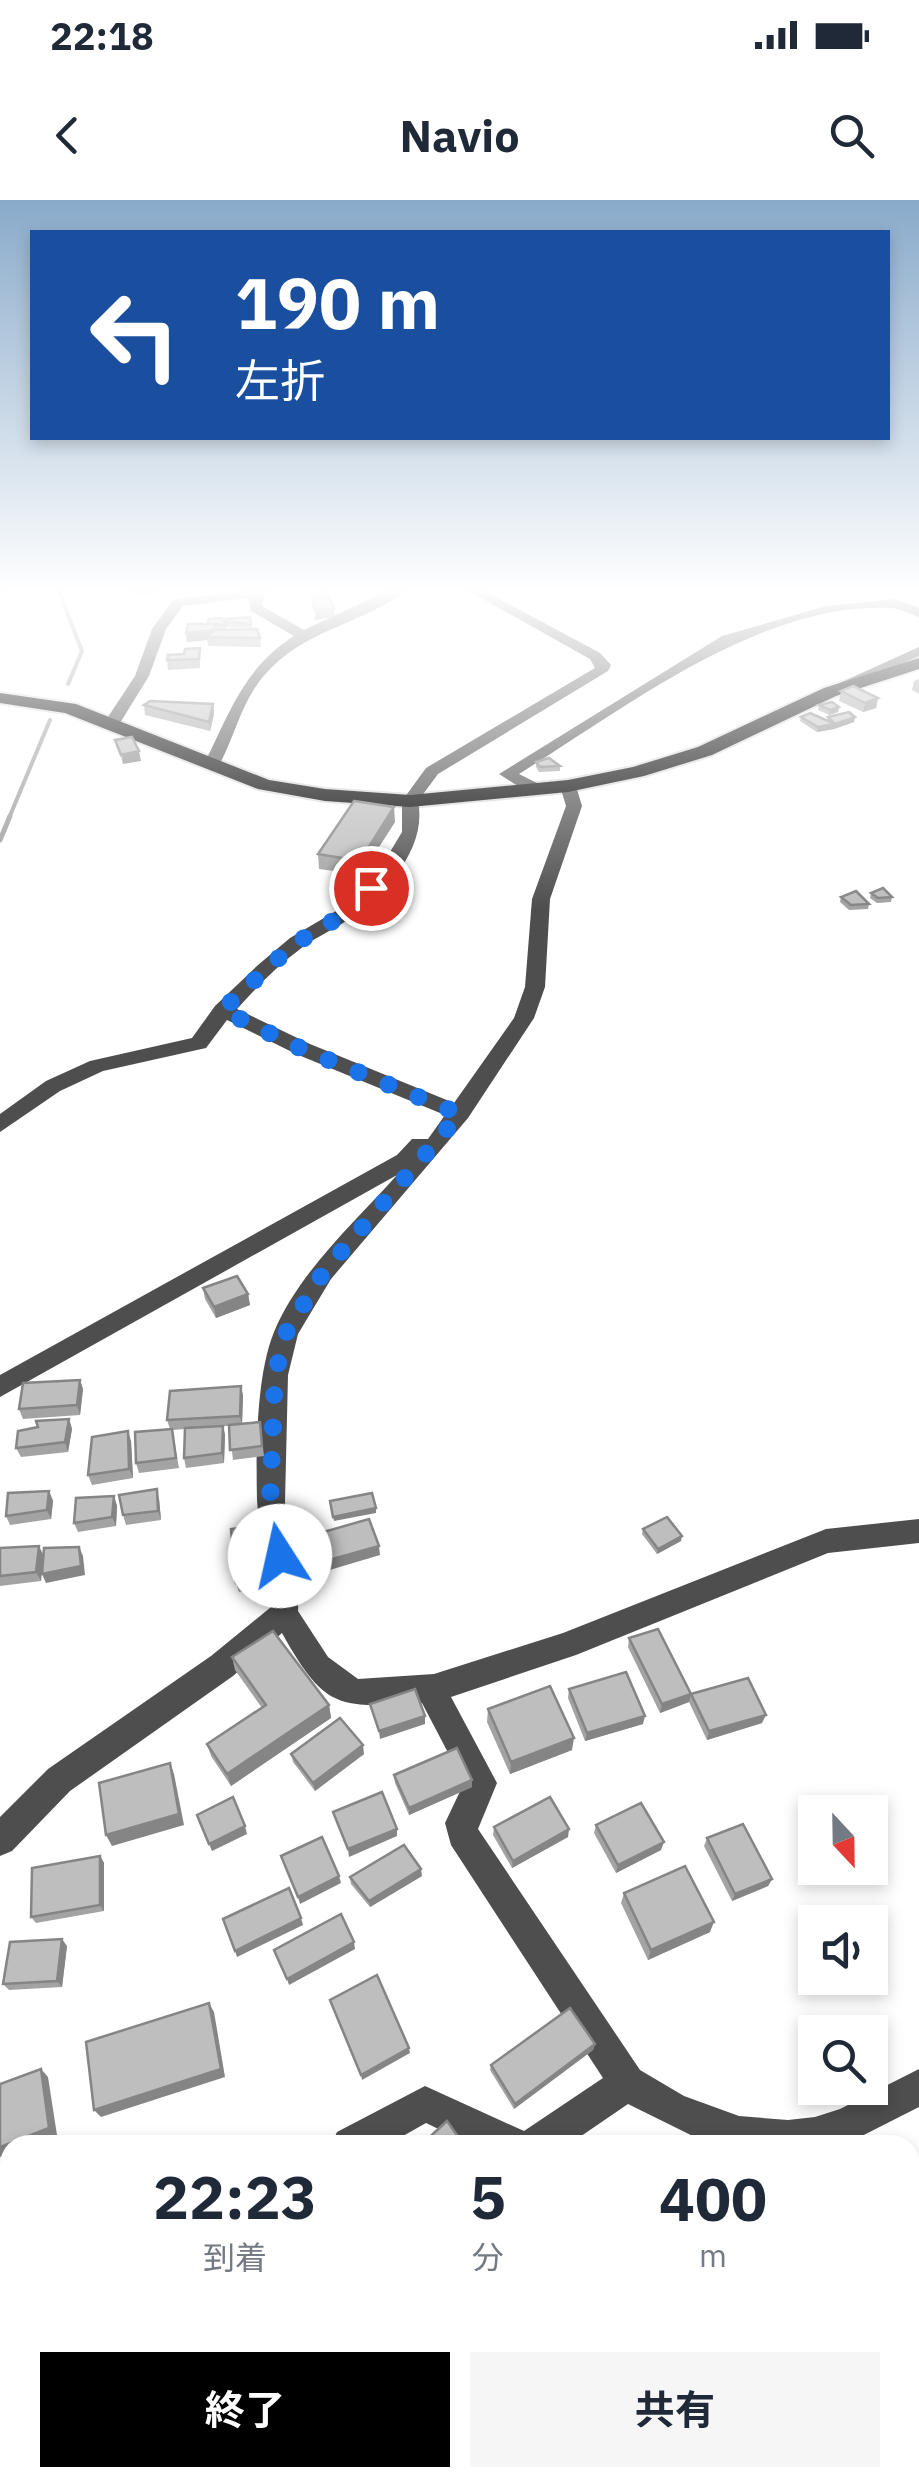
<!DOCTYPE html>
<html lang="ja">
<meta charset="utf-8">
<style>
:root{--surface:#fff;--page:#f6f6f7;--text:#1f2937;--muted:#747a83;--accent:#000}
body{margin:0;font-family:"IBM Plex Sans","Noto Sans JP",sans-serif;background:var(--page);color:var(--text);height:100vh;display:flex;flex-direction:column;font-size:38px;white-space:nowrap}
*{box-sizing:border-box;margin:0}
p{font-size:32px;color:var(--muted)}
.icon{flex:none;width:55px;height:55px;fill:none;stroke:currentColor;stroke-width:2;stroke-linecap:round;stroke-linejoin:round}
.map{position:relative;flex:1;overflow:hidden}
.side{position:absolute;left:0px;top:1935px;width:920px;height:352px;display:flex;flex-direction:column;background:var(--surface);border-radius:30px 30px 0 0;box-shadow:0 5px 15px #0003}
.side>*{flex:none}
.hud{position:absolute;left:30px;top:30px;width:860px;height:210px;border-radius:0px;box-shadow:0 5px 15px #0003;background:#1a4fa0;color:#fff;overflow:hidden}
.needle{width:65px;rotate:158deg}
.controls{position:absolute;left:798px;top:1595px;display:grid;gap:20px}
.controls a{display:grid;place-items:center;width:90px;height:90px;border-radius:0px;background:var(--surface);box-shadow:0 5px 15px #0003;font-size:50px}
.pin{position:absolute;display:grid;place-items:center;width:85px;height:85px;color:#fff;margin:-42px;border:5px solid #fff;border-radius:50%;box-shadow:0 2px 10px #0007}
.me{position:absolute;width:110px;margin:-55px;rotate:350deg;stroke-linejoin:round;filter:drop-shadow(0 0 8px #0008)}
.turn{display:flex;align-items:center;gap:35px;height:210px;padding:0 40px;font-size:45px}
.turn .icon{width:130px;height:130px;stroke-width:2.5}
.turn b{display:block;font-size:70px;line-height:85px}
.eta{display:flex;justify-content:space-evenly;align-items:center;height:170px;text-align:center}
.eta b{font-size:60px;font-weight:700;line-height:70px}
.action{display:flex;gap:20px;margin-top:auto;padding:20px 40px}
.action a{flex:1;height:115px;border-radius:0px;background:var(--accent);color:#fff;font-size:40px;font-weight:700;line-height:115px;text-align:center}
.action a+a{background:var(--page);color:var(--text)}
.status{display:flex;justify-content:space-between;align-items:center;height:70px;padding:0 50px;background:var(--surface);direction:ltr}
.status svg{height:28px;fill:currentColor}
header{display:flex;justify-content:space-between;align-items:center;height:130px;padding:0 40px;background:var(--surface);font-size:45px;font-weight:700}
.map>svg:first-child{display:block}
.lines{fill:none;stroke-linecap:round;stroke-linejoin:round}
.stream-far1{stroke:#9c9c9c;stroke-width:4}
.stream{stroke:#9c9c9c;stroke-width:5}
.highway-casing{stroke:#dbdbdb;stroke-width:4}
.minor{fill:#4e4e4e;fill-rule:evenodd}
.highway{fill:#000;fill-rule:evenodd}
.wall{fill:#a3a3a3}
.shaded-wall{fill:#858585}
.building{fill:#bebebe;stroke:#858585;stroke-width:2.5}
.route{stroke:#1a73e8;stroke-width:18;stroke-dasharray:0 32.4}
</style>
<div class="status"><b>22:18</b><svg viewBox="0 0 49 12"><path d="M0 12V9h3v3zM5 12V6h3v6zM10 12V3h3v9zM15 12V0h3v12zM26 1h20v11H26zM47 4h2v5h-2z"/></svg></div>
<header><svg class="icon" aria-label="back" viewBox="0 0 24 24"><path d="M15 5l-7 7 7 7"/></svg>Navio<svg class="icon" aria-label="search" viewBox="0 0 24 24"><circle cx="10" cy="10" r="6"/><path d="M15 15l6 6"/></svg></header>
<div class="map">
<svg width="919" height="2286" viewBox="0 0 919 2286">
<rect width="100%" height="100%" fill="#fff"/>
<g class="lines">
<g class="stream-far1">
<polyline points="58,389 82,451 68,484"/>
<polyline points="9,618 50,520"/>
</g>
<polyline class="stream" points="0,640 10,616"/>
<defs>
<polygon id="highway" points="919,458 919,469 836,496 712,555 644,576 568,592 410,607 325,601 258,589 65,513 0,503 0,493 76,504 269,580 325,589 410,595 568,580 633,567 698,547 824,488"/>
</defs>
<use href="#highway" class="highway-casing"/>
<g class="minor">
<polygon points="0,389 9,389 0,393"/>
<path d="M266,389L262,406L304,430L391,389H408C363,426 304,427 262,478C240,505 234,540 217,569L203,566C229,515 243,468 294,436L251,411L248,398L183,406L166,429L149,476L120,523L106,526L104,523L135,476L152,429L174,399Z"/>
<path d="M465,389H481L600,453L611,465L608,471L438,574L418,601C428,650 383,696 346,721C330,732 313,738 299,750C276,767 256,788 237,809L310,844L454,903L514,818L525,787L532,699L566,606L560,586L568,581L576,586L582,606L550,699L545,787L534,818L468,918L331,1079L298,1134L288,1175L285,1302L299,1383L298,1411L328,1457L358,1479L434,1474L563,1433L826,1329L919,1319V1343L828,1353L576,1455L451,1497L497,1583L478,1629L640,1870L684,1896L739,1916L788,1920L815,1917L840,1909L919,1869V1907L844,1945H711L628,1904L568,1945H472L426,1923L387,1945H331L337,1932L425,1886L524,1931L603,1878L451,1645L445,1623L464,1583L422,1503C338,1508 325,1510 282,1433L233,1476L70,1591L12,1651L0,1656V1617L48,1569L211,1456L271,1407C273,1371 259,1336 257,1300C256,1252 256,1176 274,1132C299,1072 354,1023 397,975L0,1197V1175L397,955L412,939H428L445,915L296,854L227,820L206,848L103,871L60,891L0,932V914L46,881L90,861L192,838L215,806L258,765L290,738L336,711L378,672L402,632V601L426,568L595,468L590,459Z"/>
<path d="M895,399L919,408V417C910,414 900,408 890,408C760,402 625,508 519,574L543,586V594H531L499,574L722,436L826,406Z"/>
<polygon points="919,447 919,456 844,490 831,487"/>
<polygon points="10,2085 10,2125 0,2129 0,2089"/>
</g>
<use href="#highway" class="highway"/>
</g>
<g class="wall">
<polygon points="124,389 158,389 147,396 125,391"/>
<polygon points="282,389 310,389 310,390 282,391"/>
<polygon points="250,417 252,428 227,427 226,419"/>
<polygon points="188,424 226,425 226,429 260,438 261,447 208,446 207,440 187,442 186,433"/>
<polygon points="200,448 200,468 168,470 167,460"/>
<polygon points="919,479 919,494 912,490 914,481"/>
<polygon points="841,491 878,498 876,508 863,512 839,501"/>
<polygon points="213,504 214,514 210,531 145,515 144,505"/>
<polygon points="819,505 839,507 838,512 829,515 818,510"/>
<polygon points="801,517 827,521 828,517 855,517 854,522 834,529 817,532 800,521"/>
<polygon points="536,562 560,566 560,571 539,572 536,567"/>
<polygon points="395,622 363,671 368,671 369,681 357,702 336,700 335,690 342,672 319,669 318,654"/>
<polygon points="871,693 892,697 891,702 877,703 870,698"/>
<polygon points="841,697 869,704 868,709 849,710 840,702"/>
<polygon points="203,1088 248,1094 250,1105 216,1118 205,1099"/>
<polygon points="80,1180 83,1189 80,1215 23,1219 19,1209"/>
<polygon points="241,1186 243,1196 242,1224 260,1222 264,1256 233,1260 229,1226 223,1226 225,1235 224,1263 186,1268 184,1258 185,1229 172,1230 179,1268 139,1273 136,1263 170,1229 167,1220"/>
<polygon points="69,1219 72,1229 68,1252 21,1257 16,1248 38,1227"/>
<polygon points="131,1241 133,1278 92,1285 88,1275"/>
<polygon points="49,1291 53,1301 51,1319 10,1325 6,1316"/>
<polygon points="114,1296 117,1306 116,1326 78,1332 74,1323"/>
<polygon points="159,1299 161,1320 126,1325 123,1315"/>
<polygon points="643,1329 681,1341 657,1354 642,1334"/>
<polygon points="265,1335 270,1387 239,1392 236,1383"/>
<polygon points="39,1346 43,1355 41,1381 0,1386 0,1348"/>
<polygon points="629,1438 691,1494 762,1523 707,1540 689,1502 660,1513 628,1447"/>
<polygon points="232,1457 329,1505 331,1518 231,1586 211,1556 207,1544 262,1508 235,1470"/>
<polygon points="569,1489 643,1524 585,1541 568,1498"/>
<polygon points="488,1509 572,1550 510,1574 487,1522"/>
<polygon points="291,1554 364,1554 315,1591 293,1562"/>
<polygon points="394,1575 472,1580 472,1587 409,1615 395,1583"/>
<polygon points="596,1625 661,1650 616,1673 594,1633"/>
<polygon points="494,1627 568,1637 512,1668 493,1635"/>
<polygon points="707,1638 772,1679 768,1686 732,1701 704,1646"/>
<polygon points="100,1656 104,1663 104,1711 36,1723 31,1717"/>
<polygon points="422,1676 370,1707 351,1684 350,1677"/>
<polygon points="624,1693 710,1732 648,1760 621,1703"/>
<polygon points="67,1746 62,1787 9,1790 3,1784"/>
<polygon points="595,1844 593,1850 514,1909 490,1870 491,1865"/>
</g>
<g class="shaded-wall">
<polygon points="146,389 158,389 147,396"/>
<polygon points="334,408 335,417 315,420 315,411"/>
<polygon points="215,424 216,433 215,439 215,437 207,437 207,440 187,442 186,433"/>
<polygon points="878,498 876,508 863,512 865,503"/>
<polygon points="213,504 214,514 210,531 209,522"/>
<polygon points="839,507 838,512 829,515 830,510"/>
<polygon points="855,517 854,522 834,529 817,532 818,527"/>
<polygon points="139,551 141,561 123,564 121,555"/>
<polygon points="394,607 395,622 361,675 360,661"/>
<polygon points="368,671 369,681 357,702 356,692"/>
<polygon points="248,1094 250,1105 216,1118 214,1107"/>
<polygon points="80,1180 83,1189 80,1215 77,1205"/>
<polygon points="241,1186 243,1196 242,1225 240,1216"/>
<polygon points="69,1219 72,1229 68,1252 65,1242"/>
<polygon points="223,1226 225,1235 224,1263 222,1253"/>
<polygon points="128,1231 131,1241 133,1278 129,1269"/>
<polygon points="157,1289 159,1299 161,1320 158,1311"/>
<polygon points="49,1291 53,1301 51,1319 47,1310"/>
<polygon points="114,1296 117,1306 116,1326 112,1317"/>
<polygon points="376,1308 376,1313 334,1321 333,1317"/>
<polygon points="682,1336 681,1341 657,1354 658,1349"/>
<polygon points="39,1346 43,1355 41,1381 36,1372"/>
<polygon points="379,1346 380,1355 323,1372 322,1362"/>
<polygon points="79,1347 83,1356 85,1375 46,1383 42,1374"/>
<polygon points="691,1494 689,1502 660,1513 662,1504"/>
<polygon points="329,1505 331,1518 231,1586 227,1574"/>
<polygon points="766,1515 762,1523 707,1540 709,1531"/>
<polygon points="425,1516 425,1524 380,1539 379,1531"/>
<polygon points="645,1516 643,1524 585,1541 587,1533"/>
<polygon points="574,1538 572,1550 510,1574 511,1562"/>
<polygon points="363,1545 364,1554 315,1591 313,1583"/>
<polygon points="170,1563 174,1574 184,1625 112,1646 106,1635"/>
<polygon points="472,1580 472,1587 409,1615 409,1608"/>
<polygon points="245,1626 247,1634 212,1651 209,1644"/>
<polygon points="397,1629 397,1636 349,1657 348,1649"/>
<polygon points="569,1629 568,1637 512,1668 513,1661"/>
<polygon points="664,1642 661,1650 616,1673 618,1665"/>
<polygon points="100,1656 104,1663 104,1711 100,1705"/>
<polygon points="421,1669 422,1676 370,1707 369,1701"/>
<polygon points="339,1676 341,1683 300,1704 298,1697"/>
<polygon points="772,1679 768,1686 732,1701 735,1694"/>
<polygon points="301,1718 303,1725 237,1757 235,1751"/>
<polygon points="714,1722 710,1732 648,1760 651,1750"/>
<polygon points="62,1739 67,1746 62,1787 57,1781"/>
<polygon points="354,1742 355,1749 289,1785 287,1779"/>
<polygon points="209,1803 214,1812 225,1877 101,1917 94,1910"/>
<polygon points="595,1844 593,1850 514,1909 515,1904"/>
<polygon points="409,1848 410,1853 362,1880 361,1875"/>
<polygon points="41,1869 48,1877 57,1935 30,1945 10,1945 10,1953 0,1957 0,1947"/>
</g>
<g class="building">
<polygon points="326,392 334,408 315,411 311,394"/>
<polygon points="250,417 251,424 226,422 226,419"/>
<polygon points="222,418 226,425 207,424 209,419"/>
<polygon points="188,424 215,424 214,430 186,433"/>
<polygon points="257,429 260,438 207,437 214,430"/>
<polygon points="200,448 199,459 167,460 168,455 184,454 185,449"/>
<polygon points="853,486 878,498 865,503 841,491"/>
<polygon points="150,501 213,504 209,522 144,505"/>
<polygon points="832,502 839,507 830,510 819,505"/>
<polygon points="849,512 855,517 835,524 828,517"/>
<polygon points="810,513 835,524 818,527 801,517"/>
<polygon points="132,537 139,551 121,555 115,540"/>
<polygon points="549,558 560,566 540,567 536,562"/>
<polygon points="354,601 394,607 360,661 318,654"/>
<polygon points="368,671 356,692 335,690 342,672"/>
<polygon points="883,688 892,697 878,698 871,693"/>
<polygon points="856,691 869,704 851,705 841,697"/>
<polygon points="237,1076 248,1094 214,1107 203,1088"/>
<polygon points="80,1180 77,1205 19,1209 23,1183"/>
<polygon points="241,1186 240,1216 167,1220 170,1191"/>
<polygon points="69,1219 65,1242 16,1248 18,1231 38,1227 36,1221"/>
<polygon points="260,1222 262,1246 230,1250 229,1225"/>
<polygon points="223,1226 222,1253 184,1258 185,1228"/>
<polygon points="172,1229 176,1258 136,1263 135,1232"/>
<polygon points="128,1231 129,1269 88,1275 92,1237"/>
<polygon points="157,1289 158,1311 123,1315 119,1295"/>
<polygon points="49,1291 47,1310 6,1316 8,1293"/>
<polygon points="372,1293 376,1308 333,1317 330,1301"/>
<polygon points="114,1296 112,1317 74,1323 76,1298"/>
<polygon points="667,1317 682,1336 658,1349 643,1329"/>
<polygon points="369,1319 379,1346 322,1362 313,1335"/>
<polygon points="263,1325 268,1378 236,1383 231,1329"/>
<polygon points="39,1346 36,1372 0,1376 0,1348"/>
<polygon points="79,1347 81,1366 42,1374 44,1348"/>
<polygon points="658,1429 691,1494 748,1478 766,1515 709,1531 691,1494 662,1504 629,1438"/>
<polygon points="273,1431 329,1505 227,1574 207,1544 266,1505 232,1457"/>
<polygon points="626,1472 645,1516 587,1533 569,1489"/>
<polygon points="550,1486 574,1538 511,1562 488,1509"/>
<polygon points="415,1489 425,1516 379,1531 370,1504"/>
<polygon points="340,1518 363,1545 313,1583 291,1554"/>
<polygon points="457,1548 472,1580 409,1608 394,1575"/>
<polygon points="170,1563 179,1614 106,1635 99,1583"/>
<polygon points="382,1592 397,1629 348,1649 333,1612"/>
<polygon points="233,1597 245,1626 209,1644 197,1615"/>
<polygon points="550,1597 569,1629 513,1661 494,1627"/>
<polygon points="641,1603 664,1642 618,1665 596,1625"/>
<polygon points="743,1624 772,1679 735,1694 707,1638"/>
<polygon points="322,1637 339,1676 298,1697 281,1656"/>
<polygon points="404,1645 421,1669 369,1701 350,1677"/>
<polygon points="100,1656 100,1705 31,1717 32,1668"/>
<polygon points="685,1666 714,1722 651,1750 624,1693"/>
<polygon points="289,1688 301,1718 235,1751 223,1719"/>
<polygon points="341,1714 354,1742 287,1779 274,1750"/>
<polygon points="62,1739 57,1781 3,1784 10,1742"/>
<polygon points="377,1775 409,1848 361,1875 330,1800"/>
<polygon points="209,1803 221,1869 94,1910 86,1842"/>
<polygon points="570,1808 595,1844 515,1904 491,1865"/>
<polygon points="41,1869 49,1928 0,1947 0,1884"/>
<polygon points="447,1921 464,1945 421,1945"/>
<polygon points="680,1938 686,1945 672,1945"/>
</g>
<linearGradient id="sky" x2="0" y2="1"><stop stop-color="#89aaca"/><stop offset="0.55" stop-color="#fff"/><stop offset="1" stop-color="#fff" stop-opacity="0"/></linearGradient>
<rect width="919" height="709" fill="url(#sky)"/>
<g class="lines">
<polyline class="route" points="280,1356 270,1302 275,1175 286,1133 323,1073 460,914 302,849 222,810 294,744 348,712 371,688"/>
</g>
</svg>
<div class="controls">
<a><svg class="needle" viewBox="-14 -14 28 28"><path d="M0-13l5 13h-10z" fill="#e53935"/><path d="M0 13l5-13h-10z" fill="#747a83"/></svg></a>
<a><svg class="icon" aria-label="sound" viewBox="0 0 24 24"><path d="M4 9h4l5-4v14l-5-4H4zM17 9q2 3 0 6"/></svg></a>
<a><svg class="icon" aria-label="search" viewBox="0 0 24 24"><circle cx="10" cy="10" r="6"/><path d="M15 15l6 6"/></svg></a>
</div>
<div class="pin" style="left:371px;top:688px;background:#d93025"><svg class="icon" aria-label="arrive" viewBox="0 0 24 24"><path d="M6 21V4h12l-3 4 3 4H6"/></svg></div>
<svg class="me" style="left:280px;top:1356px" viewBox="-20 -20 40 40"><circle r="19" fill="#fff"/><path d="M0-13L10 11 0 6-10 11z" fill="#1a73e8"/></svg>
<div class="hud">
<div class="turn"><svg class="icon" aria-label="left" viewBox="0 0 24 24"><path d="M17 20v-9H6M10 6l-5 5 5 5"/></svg><div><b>190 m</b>左折</div></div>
</div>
<section class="side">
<div class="eta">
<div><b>22:23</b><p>到着</p></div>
<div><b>5</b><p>分</p></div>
<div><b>400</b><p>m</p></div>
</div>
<div class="action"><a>終了</a><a>共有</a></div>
</section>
</div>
